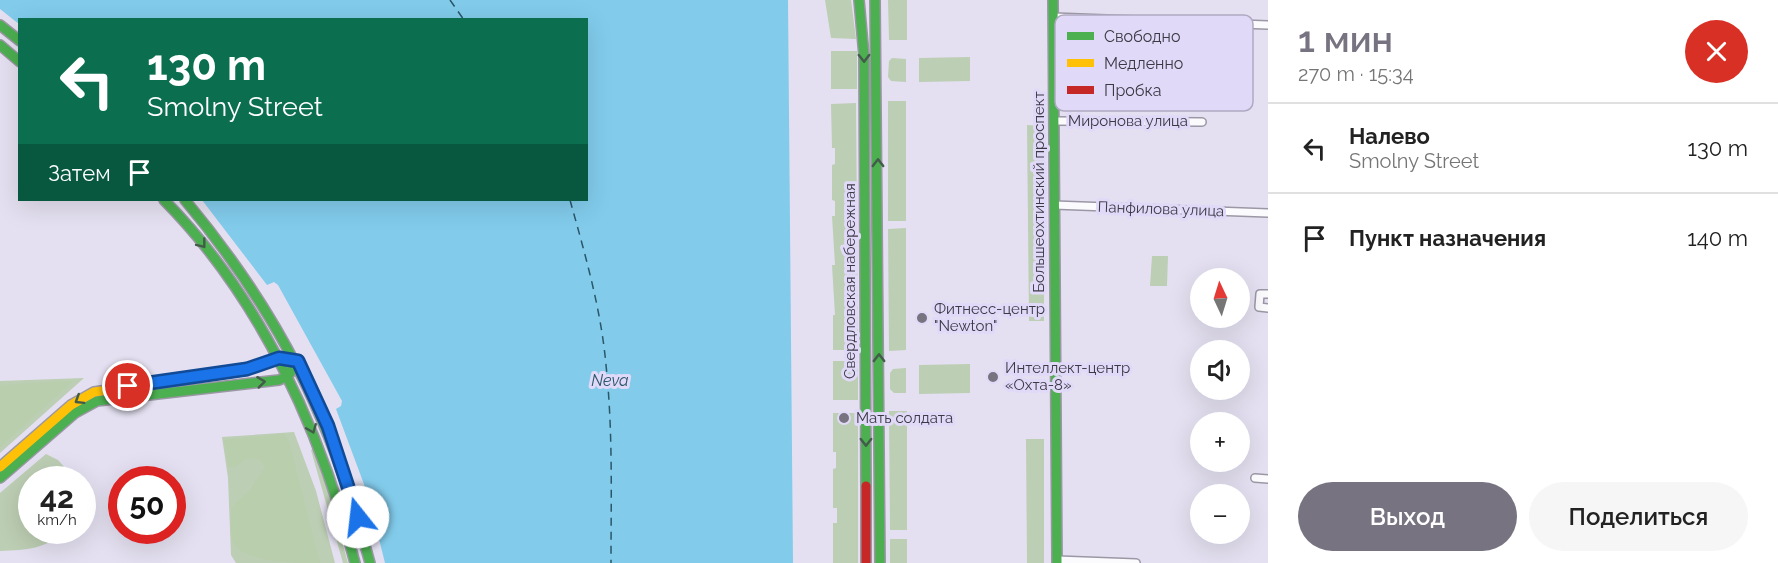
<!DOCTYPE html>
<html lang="ru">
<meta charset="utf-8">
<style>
:root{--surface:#fff;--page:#f6f6f6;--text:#222;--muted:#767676;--line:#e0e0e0;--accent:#777381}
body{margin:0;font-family:Raleway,sans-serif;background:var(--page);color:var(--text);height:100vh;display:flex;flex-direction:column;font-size:22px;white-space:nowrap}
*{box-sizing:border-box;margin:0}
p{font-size:20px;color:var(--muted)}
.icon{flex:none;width:33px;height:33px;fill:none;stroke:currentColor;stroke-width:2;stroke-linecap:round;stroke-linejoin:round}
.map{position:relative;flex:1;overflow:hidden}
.panel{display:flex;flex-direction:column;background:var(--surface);width:510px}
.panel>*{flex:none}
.hud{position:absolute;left:18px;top:18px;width:570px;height:183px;border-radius:0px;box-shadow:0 6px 24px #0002;background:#0b6e4f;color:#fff;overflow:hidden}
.needle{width:39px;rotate:356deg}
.fabs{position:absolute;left:1190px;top:268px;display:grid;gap:12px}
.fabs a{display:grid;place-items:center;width:60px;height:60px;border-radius:50%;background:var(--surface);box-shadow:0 6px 24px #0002;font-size:30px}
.speed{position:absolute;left:18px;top:466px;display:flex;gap:12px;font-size:30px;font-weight:700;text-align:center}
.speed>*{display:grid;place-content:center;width:78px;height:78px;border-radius:50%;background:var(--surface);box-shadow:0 6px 24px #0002;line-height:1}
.speed small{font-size:15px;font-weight:400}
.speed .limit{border:9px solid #d22;background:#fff;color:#111}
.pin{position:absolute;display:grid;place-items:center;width:51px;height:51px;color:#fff;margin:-26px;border:3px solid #fff;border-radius:50%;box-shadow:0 2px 6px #0007}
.me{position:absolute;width:66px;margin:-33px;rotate:344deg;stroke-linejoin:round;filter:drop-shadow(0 0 4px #0008)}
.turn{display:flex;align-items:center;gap:21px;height:126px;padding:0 30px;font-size:27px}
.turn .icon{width:78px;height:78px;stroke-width:2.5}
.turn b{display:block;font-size:42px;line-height:51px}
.then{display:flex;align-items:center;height:57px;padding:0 30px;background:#0003;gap:12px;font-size:22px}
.round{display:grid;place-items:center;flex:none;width:63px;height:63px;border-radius:32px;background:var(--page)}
.overview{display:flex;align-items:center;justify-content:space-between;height:102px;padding:0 30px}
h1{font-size:36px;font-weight:600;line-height:45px;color:var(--accent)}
.action{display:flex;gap:12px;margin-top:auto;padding:12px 30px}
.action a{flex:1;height:69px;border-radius:36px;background:var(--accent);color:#fff;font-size:24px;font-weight:600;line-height:69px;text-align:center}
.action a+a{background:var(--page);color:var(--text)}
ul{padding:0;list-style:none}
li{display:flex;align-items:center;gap:18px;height:90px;padding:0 30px;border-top:2px solid var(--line)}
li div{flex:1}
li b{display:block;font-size:22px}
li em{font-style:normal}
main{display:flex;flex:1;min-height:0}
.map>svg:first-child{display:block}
.green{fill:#bcceb3}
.forest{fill:#b9ceac}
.water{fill:#82cbeb}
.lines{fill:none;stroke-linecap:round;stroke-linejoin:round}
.ferry{stroke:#2a5768;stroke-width:1.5;stroke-dasharray:8 6;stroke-linecap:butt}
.street-casing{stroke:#9b97a5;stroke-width:10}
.fast-casing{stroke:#9b97a5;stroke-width:12}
.slow-casing{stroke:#9b97a5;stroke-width:12}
.jam-casing{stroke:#9b97a5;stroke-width:12}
.street{stroke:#fbfafd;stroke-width:7}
.fast{stroke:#4caf50;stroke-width:9}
.slow{stroke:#ffc107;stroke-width:9}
.jam{stroke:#c62828;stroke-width:9}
.oneway{stroke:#415c48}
.route-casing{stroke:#114b97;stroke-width:15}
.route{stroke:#1a73e8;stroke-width:10}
.poi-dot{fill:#777381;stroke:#e1d9f8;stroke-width:2}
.labels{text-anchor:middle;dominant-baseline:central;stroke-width:6;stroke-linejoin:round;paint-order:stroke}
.street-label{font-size:15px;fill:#3c3945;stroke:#e1d9f8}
.poi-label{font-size:15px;fill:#3c3945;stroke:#e1d9f8;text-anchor:start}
.water-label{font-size:16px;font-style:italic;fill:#2a5768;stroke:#e1d9f8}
.key{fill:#e1d9f8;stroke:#b0a9c2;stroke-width:1.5}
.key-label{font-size:16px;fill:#3c3945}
</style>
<main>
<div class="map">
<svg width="1268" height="563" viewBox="0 0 1268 563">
<rect width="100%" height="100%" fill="#e4e0f1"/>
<g class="green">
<polygon points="825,0 851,0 856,39 831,38"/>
<polygon points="888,0 907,0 907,40 889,40"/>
<rect x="831" y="51" width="26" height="38"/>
<polygon points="970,57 970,81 919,82 919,58"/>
<polygon points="892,58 906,59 906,82 891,81 888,77 889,61"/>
<rect x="888" y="101" width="18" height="120"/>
<polygon points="856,103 858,350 833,350 833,315 835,315 832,265 835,265 832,216 835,216 835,201 832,200 832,165 835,164 835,148 832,148 831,104"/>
<polygon points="1027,125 1044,126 1044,321 1029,321"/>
<polygon points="906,228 906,350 889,351 888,229"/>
<polygon points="1152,256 1168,256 1167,286 1150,286"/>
<rect x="833" y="361" width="25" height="39"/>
<polygon points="970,364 970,393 919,394 919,365"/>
<polygon points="906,368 906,393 894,393 890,389 890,373 893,369"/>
<polygon points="84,378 0,453 0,381"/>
<polygon points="889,411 907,411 907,530 890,530"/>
<polygon points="833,413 858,413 858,563 833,563 833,523 837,523 837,508 833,508 833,469 836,468 836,452 833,452"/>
<polygon points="294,432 316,491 335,563 236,563 231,555 228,478 222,437"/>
<polygon points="1026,439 1044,439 1044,563 1027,563"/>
<polygon points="313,449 327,488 348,563 343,563 311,450"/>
<path d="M46,454L58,460L76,480H32V531H67C43,549 29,550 0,551V493Z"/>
<rect x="890" y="539" width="17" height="24"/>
</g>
<g class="forest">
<polygon points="73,381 0,447 0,385"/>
<path d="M284,434L289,442L320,563C296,563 243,563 233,542C230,532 232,519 231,508L250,490L265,467L260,460L247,458L235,467H229L224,440Z"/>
</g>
<polygon class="water" points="0,0 788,0 793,563 385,563 368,495 336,409 341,406 342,401 278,285 274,282 267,285 202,200 586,200 586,20 20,20 19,24 0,9"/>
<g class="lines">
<g class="ferry">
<polyline points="450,0 464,20"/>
<path d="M570,200C585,254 601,309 606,365C613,431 611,497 611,563"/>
</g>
<defs>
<g id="street">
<polyline points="1053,17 1268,25"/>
<polyline points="1054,121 1202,122"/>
<polyline points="1054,205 1268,213"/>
<polyline points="1268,294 1260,294 1259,307 1268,308"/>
<polyline points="1255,478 1268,479"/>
<polyline points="1057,560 1136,563"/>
</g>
<g id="fast">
<polyline points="859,0 864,56 866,486"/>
<polyline points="875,0 880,563"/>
<polyline points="1053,0 1057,563"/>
<polyline points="0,25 20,41"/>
<polyline points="0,45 20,62"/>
<path d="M164,200C261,298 321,431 355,563"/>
<path d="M185,200C280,314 332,420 370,563"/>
<polyline points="219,374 247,370 279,358 298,361"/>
<polyline points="0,478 75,413 97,401 279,380 288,376 298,361"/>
</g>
<polyline id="slow" points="0,467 71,405 94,392 219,374"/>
<polyline id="jam" points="866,486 866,563"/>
</defs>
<use href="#street" class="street-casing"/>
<use href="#fast" class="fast-casing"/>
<use href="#slow" class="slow-casing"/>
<use href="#jam" class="jam-casing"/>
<use href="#street" class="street"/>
<use href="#fast" class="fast"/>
<use href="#slow" class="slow"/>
<use href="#jam" class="jam"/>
</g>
<defs><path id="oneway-chevron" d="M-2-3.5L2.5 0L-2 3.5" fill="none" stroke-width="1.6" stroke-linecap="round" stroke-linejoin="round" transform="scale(1.5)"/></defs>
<g class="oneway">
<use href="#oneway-chevron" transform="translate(864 58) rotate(89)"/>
<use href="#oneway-chevron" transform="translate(878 163) rotate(-90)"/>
<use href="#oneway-chevron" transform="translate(202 244) rotate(52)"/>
<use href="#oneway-chevron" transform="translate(879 358) rotate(-90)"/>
<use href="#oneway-chevron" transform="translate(261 382) rotate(-7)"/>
<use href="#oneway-chevron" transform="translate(79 400) rotate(148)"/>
<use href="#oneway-chevron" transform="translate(312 429) rotate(68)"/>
<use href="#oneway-chevron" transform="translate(866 442) rotate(90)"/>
</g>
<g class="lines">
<defs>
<polyline id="route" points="128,386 247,369 279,358 298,361 328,426 358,517"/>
</defs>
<use href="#route" class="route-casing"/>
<use href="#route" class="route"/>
</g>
<g class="poi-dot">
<circle cx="922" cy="318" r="6"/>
<circle cx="993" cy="377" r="6"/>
<circle cx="844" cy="418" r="6"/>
</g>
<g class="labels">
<g class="street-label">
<text x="1128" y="121">Миронова улица</text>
<text transform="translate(1039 192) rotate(-90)">Большеохтинский проспект</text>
<text transform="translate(1161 209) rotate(2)">Панфилова улица</text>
<text transform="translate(850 281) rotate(-90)">Свердловская набережная</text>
</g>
<g class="poi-label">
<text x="934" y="309">Фитнесс-центр<tspan x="934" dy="17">"Newton"</tspan></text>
<text x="1005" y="368">Интеллект-центр<tspan x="1005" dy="17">«Охта-8»</tspan></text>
<text x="856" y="418">Мать солдата</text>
</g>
<g class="water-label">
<text x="610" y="380">Neva</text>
</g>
</g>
<rect x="1055" y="15" width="198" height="96" rx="9" class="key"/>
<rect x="1067" y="32" width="27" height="8" fill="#4caf50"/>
<rect x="1067" y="59" width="27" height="8" fill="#ffc107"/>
<rect x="1067" y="86" width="27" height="8" fill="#c62828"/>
<g class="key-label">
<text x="1104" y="42">Свободно</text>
<text x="1104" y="69">Медленно</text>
<text x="1104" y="96">Пробка</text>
</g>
</svg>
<div class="fabs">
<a><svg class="needle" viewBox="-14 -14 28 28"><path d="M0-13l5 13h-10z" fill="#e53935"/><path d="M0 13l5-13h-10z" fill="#767676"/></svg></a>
<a><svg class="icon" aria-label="sound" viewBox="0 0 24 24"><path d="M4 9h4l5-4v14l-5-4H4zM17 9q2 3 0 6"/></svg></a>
<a>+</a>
<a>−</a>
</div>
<div class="speed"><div>42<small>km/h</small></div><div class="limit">50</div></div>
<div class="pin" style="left:128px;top:386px;background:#d93025"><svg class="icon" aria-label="arrive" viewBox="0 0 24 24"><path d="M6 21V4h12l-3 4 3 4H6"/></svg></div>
<svg class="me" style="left:358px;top:517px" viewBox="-20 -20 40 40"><circle r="19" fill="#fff"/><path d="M0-13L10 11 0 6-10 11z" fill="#1a73e8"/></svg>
<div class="hud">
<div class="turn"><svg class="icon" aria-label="left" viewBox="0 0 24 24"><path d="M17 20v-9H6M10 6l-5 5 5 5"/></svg><div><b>130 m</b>Smolny Street</div></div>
<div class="then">Затем<svg class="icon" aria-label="arrive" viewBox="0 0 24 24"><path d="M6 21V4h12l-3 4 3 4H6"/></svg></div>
</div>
</div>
<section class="panel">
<div class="overview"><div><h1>1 мин</h1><p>270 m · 15:34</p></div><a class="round" style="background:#d93025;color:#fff"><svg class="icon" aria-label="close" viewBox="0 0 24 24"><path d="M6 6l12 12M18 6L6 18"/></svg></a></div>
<ul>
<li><svg class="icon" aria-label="left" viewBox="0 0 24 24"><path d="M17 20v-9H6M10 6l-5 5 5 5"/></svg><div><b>Налево</b><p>Smolny Street</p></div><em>130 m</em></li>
<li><svg class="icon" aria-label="arrive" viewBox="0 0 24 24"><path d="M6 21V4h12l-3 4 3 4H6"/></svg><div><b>Пункт назначения</b></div><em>140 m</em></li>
</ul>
<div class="action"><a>Выход</a><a>Поделиться</a></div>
</section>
</main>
